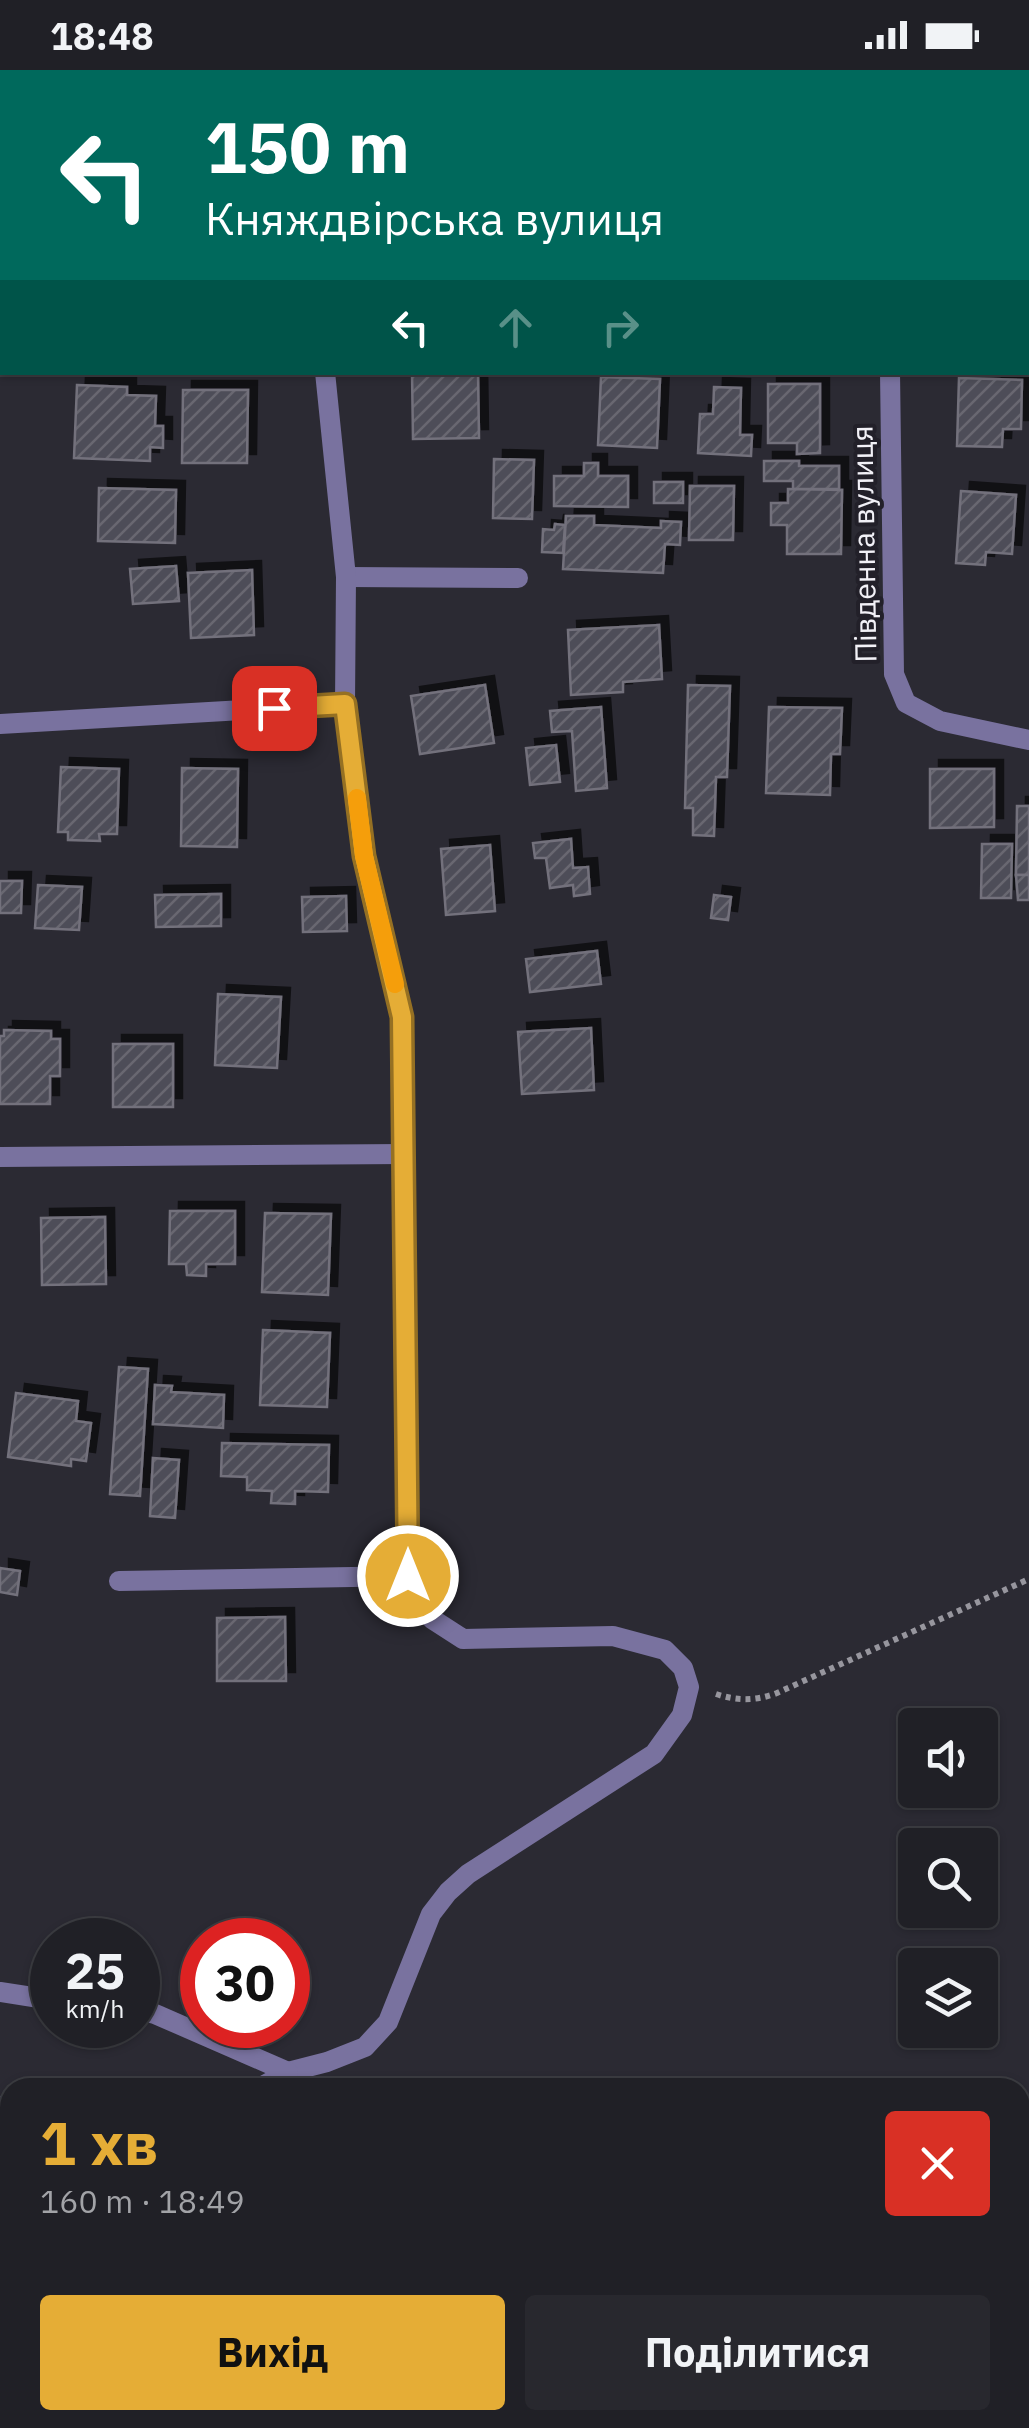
<!DOCTYPE html>
<html lang="uk">
<meta charset="utf-8">
<style>
:root{--surface:#202026;--page:#28282e;--text:#f1f3f6;--muted:#a2a3a7;--line:#3d3e43;--accent:#e5ad36}
body{margin:0;font-family:"IBM Plex Sans",sans-serif;background:var(--page);color:var(--text);height:100vh;display:flex;flex-direction:column;font-size:38px;white-space:nowrap}
*{box-sizing:border-box;margin:0}
p{font-size:32px;color:var(--muted)}
.icon{flex:none;width:55px;height:55px;fill:none;stroke:currentColor;stroke-width:2;stroke-linecap:round;stroke-linejoin:round}
.map{position:relative;flex:1;overflow:hidden}
.sheet{position:absolute;left:0px;top:2008px;width:1030px;height:352px;display:flex;flex-direction:column;background:var(--surface);border-radius:30px 30px 0 0;box-shadow:0 2px 8px #0004,0 0 0 2px var(--line)}
.sheet>*{flex:none}
.banner{position:absolute;left:0px;top:0px;width:1030px;height:305px;box-shadow:0 2px 8px #0004,0 0 0 2px var(--line);background:#00695c;color:#fff;overflow:hidden}
.controls{position:absolute;left:898px;top:1638px;display:grid;gap:20px}
.controls a{display:grid;place-items:center;width:100px;height:100px;border-radius:10px;background:var(--surface);box-shadow:0 2px 8px #0004,0 0 0 2px var(--line);font-size:50px}
.speed{position:absolute;left:30px;top:1848px;display:flex;gap:20px;font-size:50px;font-weight:700;text-align:center}
.speed>*{display:grid;place-content:center;width:130px;height:130px;border-radius:50%;background:var(--surface);box-shadow:0 2px 8px #0004,0 0 0 2px var(--line);line-height:1}
.speed small{font-size:25px;font-weight:400}
.speed .limit{border:15px solid #d22;background:#fff;color:#111}
.pin{position:absolute;display:grid;place-items:center;width:85px;height:85px;color:#fff;margin:-42px;border-radius:20px;box-shadow:0 5px 15px #0006}
.me{position:absolute;width:110px;margin:-55px;rotate:0deg;stroke-linejoin:round;filter:drop-shadow(0 0 8px #0008)}
.turn{display:flex;align-items:center;gap:35px;height:210px;padding:0 40px;font-size:45px}
.turn .icon{width:130px;height:130px;stroke-width:2.5}
.turn b{display:block;font-size:70px;line-height:85px}
.lanes{display:flex;align-items:center;height:95px;padding:0 40px;background:#0003;justify-content:center;gap:50px;direction:ltr}
.lanes .off{opacity:.35}
.round{display:grid;place-items:center;flex:none;width:105px;height:105px;border-radius:10px;background:var(--page)}
.overview{display:flex;align-items:center;justify-content:space-between;height:170px;padding:0 40px}
h1{font-size:60px;font-weight:700;line-height:75px;color:var(--accent)}
.cta{display:flex;gap:20px;margin-top:auto;padding:20px 40px}
.cta a{flex:1;height:115px;border-radius:10px;background:var(--accent);color:#111;font-size:40px;font-weight:700;line-height:115px;text-align:center}
.cta a+a{background:var(--page);color:var(--text)}
.status{display:flex;justify-content:space-between;align-items:center;height:70px;padding:0 50px;background:var(--surface);direction:ltr}
.status svg{height:28px;fill:currentColor}
.map>svg:first-child{display:block}
.water{fill:url(#water-waves);stroke:#584b71;stroke-width:2.5}
.building{fill:url(#building-hatch);stroke:#73717c;stroke-width:2.5;filter:url(#shadow)}
.lines{fill:none;stroke-linecap:round;stroke-linejoin:round}
.path{stroke:#97969e;stroke-width:6;stroke-dasharray:5 5;stroke-linecap:butt}
.lane{stroke:#79729f;stroke-width:20}
.street{stroke:#79729f;stroke-width:20}
.route-casing{stroke:#957023;stroke-width:25}
.route{stroke:#e5ad36;stroke-width:18}
.slow{stroke:#f59e0b;stroke-width:18}
.labels{text-anchor:middle;dominant-baseline:central;stroke-width:8;stroke-linejoin:round;paint-order:stroke}
.street-label{font-size:30px;fill:#f2f1f7;stroke:#222029}
</style>
<div class="status"><b>18:48</b><svg viewBox="0 0 49 12"><path d="M0 12V9h3v3zM5 12V6h3v6zM10 12V3h3v9zM15 12V0h3v12zM26 1h20v11H26zM47 4h2v5h-2z"/></svg></div>
<div class="map">
<svg width="1029" height="2358" viewBox="0 0 1029 2358">
<defs>
<pattern id="water-waves" width="16" height="10" patternUnits="userSpaceOnUse" patternTransform="scale(2.5)"><rect width="16" height="10" fill="#160438"/><path d="M0 5q4-4 8 0t8 0" fill="none" stroke="#382956"/></pattern>
<pattern id="building-hatch" width="6" height="6" patternUnits="userSpaceOnUse" patternTransform="scale(2.5)"><rect width="6" height="6" fill="#4e4d58"/><path d="M-1 1l2-2M0 6l6-6M5 7l2-2" fill="none" stroke="#686771"/></pattern>
<filter id="shadow"><feDropShadow dx="9" dy="-9" stdDeviation="0" flood-color="#0009"/></filter>
</defs>
<rect width="100%" height="100%" fill="#2b2a33"/>
<polygon class="water" points="0,2179 10,2182 10,2350 1020,2350 1020,2307 1029,2307 1029,2358 0,2358"/>
<g class="building">
<rect x="418" y="0" width="71" height="2"/>
<polygon points="412,302 478,302 479,368 413,369"/>
<polygon points="601,307 660,309 657,378 598,375"/>
<polygon points="959,308 1022,310 1021,359 1003,359 1002,377 957,376"/>
<polygon points="768,314 820,314 820,383 797,384 797,373 768,373"/>
<polygon points="77,315 127,317 127,325 156,326 155,356 163,356 163,378 150,377 150,391 74,388"/>
<polygon points="714,317 741,318 740,365 752,365 751,386 698,383 700,344 713,344"/>
<polygon points="183,320 248,320 247,393 182,393"/>
<polygon points="494,389 534,390 532,449 493,448"/>
<polygon points="764,391 799,391 799,396 839,396 839,419 793,419 793,411 764,411"/>
<polygon points="584,393 598,393 598,406 628,406 628,437 554,436 554,406 584,406"/>
<rect x="654" y="412" width="29" height="21"/>
<polygon points="690,416 734,416 733,470 689,470"/>
<polygon points="99,418 176,420 175,473 98,471"/>
<polygon points="788,419 842,420 841,484 787,484 787,455 771,455 771,433 788,433"/>
<polygon points="961,421 1016,425 1012,484 986,482 985,495 956,493"/>
<polygon points="566,446 594,446 594,455 661,458 661,451 681,452 680,475 665,474 663,503 563,499"/>
<polygon points="555,454 565,455 563,483 542,482 543,459 554,460"/>
<polygon points="176,496 179,531 133,534 130,499"/>
<polygon points="252,500 254,565 191,568 188,503"/>
<polygon points="659,555 662,609 623,612 623,622 571,625 568,560"/>
<polygon points="485,615 494,673 420,684 411,626"/>
<polygon points="688,615 730,616 727,707 716,707 714,766 693,765 693,738 685,738"/>
<polygon points="601,637 607,718 576,721 572,661 552,662 550,641"/>
<polygon points="769,637 842,638 840,684 831,684 830,725 766,723"/>
<polygon points="556,675 560,712 530,715 526,678"/>
<polygon points="61,697 119,699 117,764 99,764 100,771 68,770 68,762 58,762"/>
<polygon points="182,698 238,699 237,777 181,776"/>
<polygon points="930,699 994,699 994,757 930,758"/>
<polygon points="1017,736 1029,736 1029,805 1016,805"/>
<polygon points="571,769 573,798 588,797 590,824 574,826 573,815 550,818 546,788 535,788 533,773"/>
<polygon points="982,774 1012,774 1011,828 981,828"/>
<polygon points="490,775 495,841 446,845 441,779"/>
<polygon points="1016,805 1029,805 1029,830 1018,830"/>
<polygon points="0,811 22,811 21,843 0,843"/>
<polygon points="38,815 82,817 79,860 35,858"/>
<polygon points="221,824 221,856 156,857 155,825"/>
<polygon points="714,825 731,827 728,850 711,848"/>
<polygon points="346,826 347,861 303,862 302,827"/>
<polygon points="597,881 601,914 530,922 526,889"/>
<polygon points="218,924 281,927 277,998 215,995"/>
<polygon points="591,958 594,1020 522,1024 518,962"/>
<polygon points="4,960 51,961 51,969 60,969 60,1006 50,1006 50,1034 0,1034 0,966 4,966"/>
<rect x="113" y="974" width="60" height="63"/>
<polygon points="170,1141 235,1141 235,1194 206,1194 206,1206 187,1205 186,1194 169,1194"/>
<polygon points="265,1143 331,1144 328,1225 262,1222"/>
<polygon points="105,1147 106,1214 42,1215 41,1148"/>
<polygon points="263,1260 330,1263 327,1337 260,1335"/>
<polygon points="119,1297 148,1299 140,1426 110,1424"/>
<polygon points="155,1315 172,1316 171,1322 224,1325 223,1358 153,1354"/>
<polygon points="16,1323 78,1331 76,1351 91,1353 86,1391 71,1389 71,1396 8,1387"/>
<polygon points="222,1373 329,1375 328,1422 295,1421 295,1434 271,1433 272,1421 247,1420 247,1407 221,1406"/>
<polygon points="153,1388 179,1390 175,1448 150,1446"/>
<polygon points="0,1498 20,1501 17,1525 0,1522"/>
<polygon points="285,1547 286,1611 217,1611 217,1548"/>
</g>
<g class="lines">
<path class="path" d="M716,1624C737,1631 756,1631 777,1623L1029,1509"/>
<g class="lane">
<polyline points="346,507 518,508"/>
<polyline points="119,1511 408,1506 432,1549 463,1569 613,1566 665,1580 683,1598 689,1617 682,1645 654,1684 468,1804 448,1822 431,1844 388,1952 365,1977 327,1992 288,2002 259,2018"/>
<polyline points="0,1922 52,1930"/>
<polyline points="138,1940 155,1944 288,2002"/>
<polyline points="0,2036 10,2037"/>
</g>
<g class="street">
<polyline points="326,2 326,0"/>
<polyline points="895,2 895,0"/>
<polyline points="0,236 2,236"/>
<polyline points="1028,239 1029,239"/>
<polyline points="325,302 346,507 345,634 364,785 402,947 408,1506"/>
<polyline points="890,302 894,604 906,633 940,651 1029,670"/>
<polyline points="0,654 345,634"/>
<polyline points="0,1087 405,1084"/>
</g>
</g>
<g class="lines">
<defs>
<polyline id="route" points="274,638 345,634 364,786 402,947 408,1506"/>
</defs>
<use href="#route" class="route-casing"/>
<use href="#route" class="route"/>
<polyline class="slow" points="357,728 364,786 395,914"/>
</g>
<g class="labels">
<g class="street-label">
<text transform="translate(863 474) rotate(-91)">Південна вулиця</text>
</g>
</g>
</svg>
<div class="controls">
<a><svg class="icon" aria-label="sound" viewBox="0 0 24 24"><path d="M4 9h4l5-4v14l-5-4H4zM17 9q2 3 0 6"/></svg></a>
<a><svg class="icon" aria-label="search" viewBox="0 0 24 24"><circle cx="10" cy="10" r="6"/><path d="M15 15l6 6"/></svg></a>
<a><svg class="icon" aria-label="layers" viewBox="0 0 24 24"><path d="M12 4l9 5-9 5-9-5zM3 14l9 5 9-5"/></svg></a>
</div>
<div class="speed"><div>25<small>km/h</small></div><div class="limit">30</div></div>
<div class="pin" style="left:274px;top:638px;background:#d93025"><svg class="icon" aria-label="arrive" viewBox="0 0 24 24"><path d="M6 21V4h12l-3 4 3 4H6"/></svg></div>
<svg class="me" style="left:408px;top:1506px" viewBox="-20 -20 40 40"><circle r="17" fill="#e5ad36" stroke="#fff" stroke-width="3"/><path d="M0-11L8 9 0 5-8 9z" fill="#fff"/></svg>
<div class="banner">
<div class="turn"><svg class="icon" aria-label="left" viewBox="0 0 24 24"><path d="M17 20v-9H6M10 6l-5 5 5 5"/></svg><div><b>150 m</b>Княждвірська вулиця</div></div>
<div class="lanes"><svg class="icon" aria-label="left" viewBox="0 0 24 24"><path d="M17 20v-9H6M10 6l-5 5 5 5"/></svg><svg class="icon off" aria-label="ahead" viewBox="0 0 24 24"><path d="M12 20V5M6 11l6-6 6 6"/></svg><svg class="icon off" aria-label="right" viewBox="0 0 24 24"><path d="M7 20v-9h11M14 6l5 5-5 5"/></svg></div>
</div>
<section class="sheet">
<div class="overview"><div><h1>1 хв</h1><p>160 m · 18:49</p></div><a class="round" style="background:#d93025;color:#fff"><svg class="icon" aria-label="close" viewBox="0 0 24 24"><path d="M6 6l12 12M18 6L6 18"/></svg></a></div>
<div class="cta"><a>Вихід</a><a>Поділитися</a></div>
</section>
</div>
